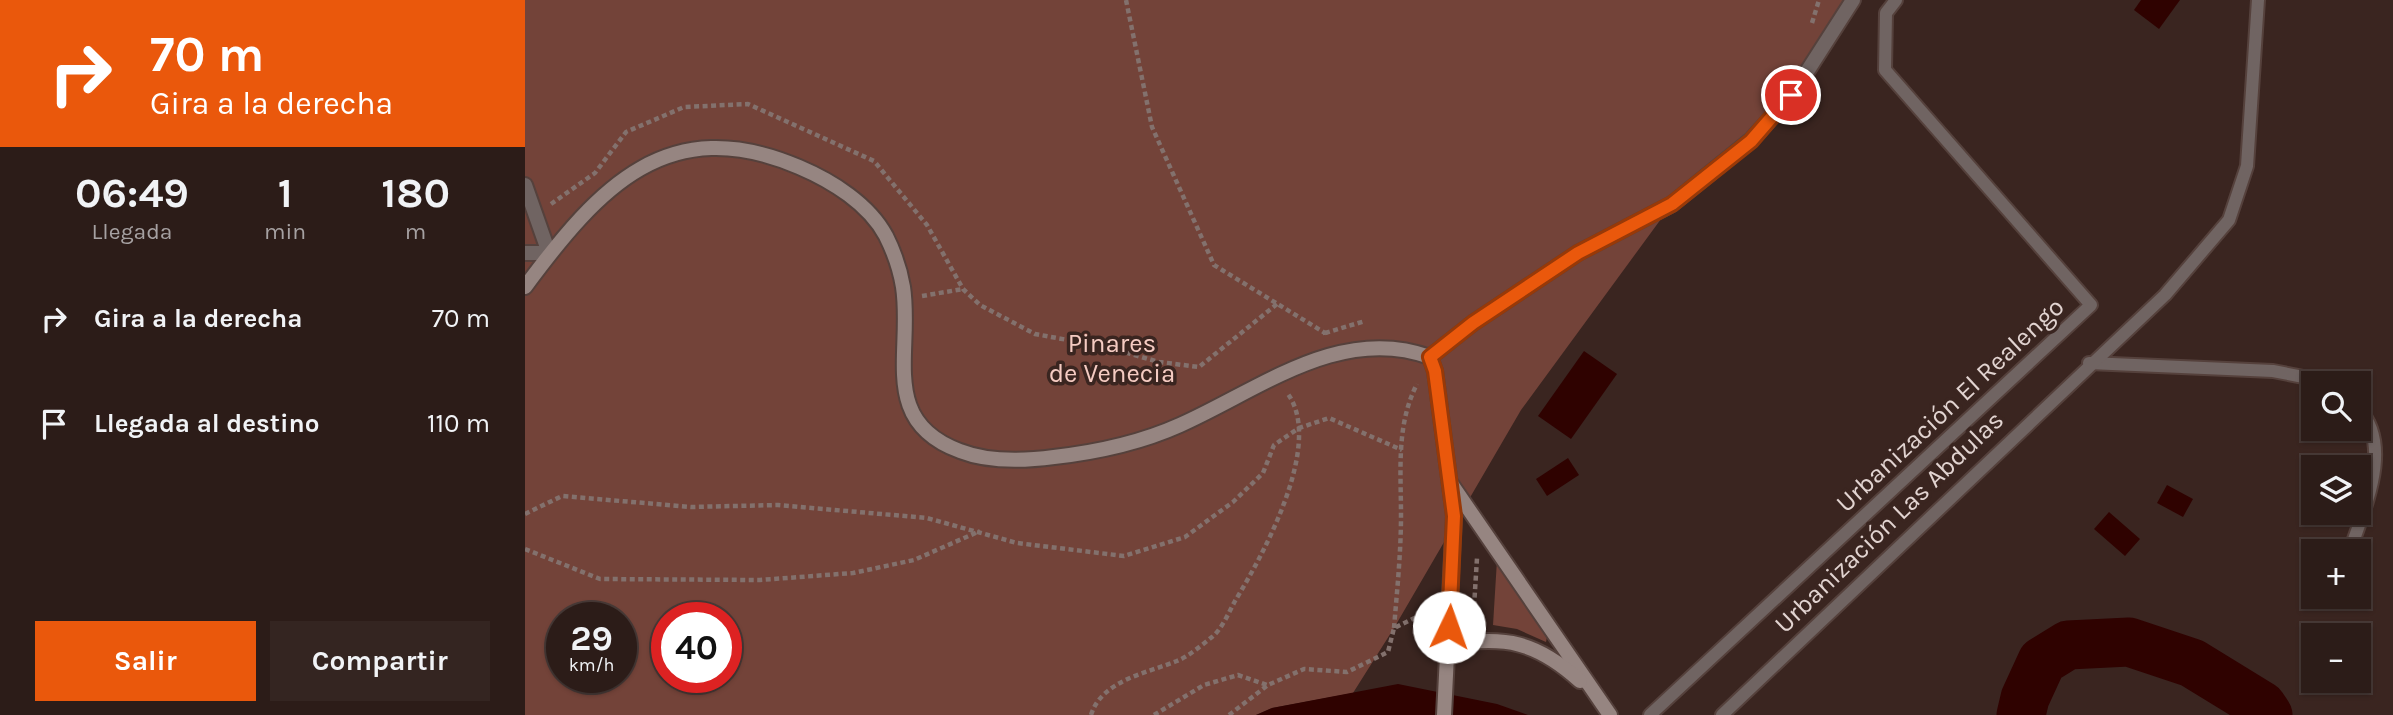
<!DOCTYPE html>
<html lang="es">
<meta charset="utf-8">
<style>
:root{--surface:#2c1c18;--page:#342521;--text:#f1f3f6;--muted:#a6a1a2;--line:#483a37;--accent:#ea580c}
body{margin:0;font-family:Karla,sans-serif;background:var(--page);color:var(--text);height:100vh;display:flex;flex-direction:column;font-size:26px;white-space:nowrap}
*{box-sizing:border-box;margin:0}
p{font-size:23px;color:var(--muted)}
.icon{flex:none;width:38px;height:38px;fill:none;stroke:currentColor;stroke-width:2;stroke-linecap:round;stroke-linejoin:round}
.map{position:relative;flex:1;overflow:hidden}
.sheet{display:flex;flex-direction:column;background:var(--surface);width:525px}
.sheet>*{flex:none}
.guide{background:#ea580c;color:#fff;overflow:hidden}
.tools{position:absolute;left:1776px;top:371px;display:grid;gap:14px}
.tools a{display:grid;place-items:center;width:70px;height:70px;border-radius:0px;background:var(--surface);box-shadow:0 2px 5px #0004,0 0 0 2px var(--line);font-size:35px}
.speed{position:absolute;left:21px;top:602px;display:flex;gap:14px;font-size:35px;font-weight:700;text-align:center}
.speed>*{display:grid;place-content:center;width:91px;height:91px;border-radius:50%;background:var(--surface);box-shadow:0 2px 5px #0004,0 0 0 2px var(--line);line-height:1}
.speed small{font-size:18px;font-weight:400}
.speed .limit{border:10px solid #d22;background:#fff;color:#111}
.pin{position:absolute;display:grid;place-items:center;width:60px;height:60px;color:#fff;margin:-30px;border:4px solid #fff;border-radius:50%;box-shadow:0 2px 7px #0007}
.me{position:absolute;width:77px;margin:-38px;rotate:3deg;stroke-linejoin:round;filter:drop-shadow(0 0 5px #0008)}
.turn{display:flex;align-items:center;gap:24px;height:147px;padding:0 35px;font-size:32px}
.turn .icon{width:91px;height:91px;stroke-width:2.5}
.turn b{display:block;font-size:49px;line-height:60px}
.eta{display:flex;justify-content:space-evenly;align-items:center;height:119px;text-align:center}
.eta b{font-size:42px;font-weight:700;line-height:49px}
.cta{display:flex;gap:14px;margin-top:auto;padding:14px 35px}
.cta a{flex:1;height:80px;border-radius:0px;background:var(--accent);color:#fff;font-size:28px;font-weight:700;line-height:80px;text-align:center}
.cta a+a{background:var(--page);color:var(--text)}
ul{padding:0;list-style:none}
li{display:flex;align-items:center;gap:21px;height:105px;padding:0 35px}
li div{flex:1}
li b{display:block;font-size:26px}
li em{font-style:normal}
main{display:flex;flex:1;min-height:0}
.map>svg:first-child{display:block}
.green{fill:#734339;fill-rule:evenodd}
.water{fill:#2f0200}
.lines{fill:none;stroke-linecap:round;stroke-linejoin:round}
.river{stroke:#2f0200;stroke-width:49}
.lane-casing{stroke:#55413c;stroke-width:16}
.street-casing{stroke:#55413c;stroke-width:18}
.secondary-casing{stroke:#55413c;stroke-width:18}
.path{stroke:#83716d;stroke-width:4.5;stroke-dasharray:5 3.5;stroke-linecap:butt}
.lane{stroke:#706462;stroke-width:12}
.street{stroke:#706462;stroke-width:14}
.secondary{stroke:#968581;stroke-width:14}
.route-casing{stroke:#983908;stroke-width:18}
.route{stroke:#ea580c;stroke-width:12}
.labels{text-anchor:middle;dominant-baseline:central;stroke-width:7;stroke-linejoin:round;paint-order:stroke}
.park-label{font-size:26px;fill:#f5cbc2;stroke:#3a2520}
.street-label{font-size:26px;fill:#e2d4d1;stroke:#3a2520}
</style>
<main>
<section class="sheet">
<div class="guide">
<div class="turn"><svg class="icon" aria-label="right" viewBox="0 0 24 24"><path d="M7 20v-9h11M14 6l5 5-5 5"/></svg><div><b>70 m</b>Gira a la derecha</div></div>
</div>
<div class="eta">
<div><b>06:49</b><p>Llegada</p></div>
<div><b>1</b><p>min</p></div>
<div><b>180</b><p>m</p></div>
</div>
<ul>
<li><svg class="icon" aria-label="right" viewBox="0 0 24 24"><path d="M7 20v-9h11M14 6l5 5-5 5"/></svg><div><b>Gira a la derecha</b></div><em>70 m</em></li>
<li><svg class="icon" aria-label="arrive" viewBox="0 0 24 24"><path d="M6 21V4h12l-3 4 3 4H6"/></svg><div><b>Llegada al destino</b></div><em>110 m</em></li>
</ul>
<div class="cta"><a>Salir</a><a>Compartir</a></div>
</section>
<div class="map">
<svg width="1868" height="715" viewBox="0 0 1868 715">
<rect width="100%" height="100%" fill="#3a2520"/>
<g class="green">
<path d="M0,0H1328L1267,95L1147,204L996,410L869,628L828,693L747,708L731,715H0ZM37,618H96V677H37ZM142,618H201V677H142Z"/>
<polygon points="972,560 1022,637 1021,642 992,629 968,625"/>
</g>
<g class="water">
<polygon points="1616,0 1655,0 1634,29 1609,10"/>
<polygon points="1059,351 1092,374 1046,439 1013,416"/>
<polygon points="1043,458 1054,475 1022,496 1011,479"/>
<polygon points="1642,485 1668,499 1658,517 1632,503"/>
<polygon points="1584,512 1615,539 1600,556 1569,529"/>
<polygon points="873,684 972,704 1003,715 731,715 747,708"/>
</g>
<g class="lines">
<polyline class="river" points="1496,715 1500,698 1517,661 1543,645 1604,642 1667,663 1737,706 1743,715"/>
<defs>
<g id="lane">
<polyline points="1564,363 1748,371 1809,383"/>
<path d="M1826,548C1840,506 1868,446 1834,409"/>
<polyline points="1125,715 1566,305 1360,70 1361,13 1371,0"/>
<polyline points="1197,715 1640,295 1704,220 1722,166 1733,0"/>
</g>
<g id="street">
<polyline points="0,185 24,253 0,253"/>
<polyline points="905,357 948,323 1053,253 1147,204 1226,140 1267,95 1328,0"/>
</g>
<g id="secondary">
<path d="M0,287C74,187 143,111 274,167C307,181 344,204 361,236C369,252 375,269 378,287C388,351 353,421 435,451C463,462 499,461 529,457C573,452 615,443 655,425C734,390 815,324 905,357L910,371L929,516L919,715"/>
<polyline points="927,485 1085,715"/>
<path d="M923,645C980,635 1012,642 1055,681"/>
</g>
</defs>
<use href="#lane" class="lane-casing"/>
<use href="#street" class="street-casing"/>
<use href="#secondary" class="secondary-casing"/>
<g class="path">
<polyline points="601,0 627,127 689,265 800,333 801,338"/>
<polyline points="1287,23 1294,0"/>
<polyline points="26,204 70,173 101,132 159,107 223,104 349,161 402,225 438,289 455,305 510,334 581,347 634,362 674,367 752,304"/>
<polyline points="397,296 438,289"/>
<polyline points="800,333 840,321"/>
<polyline points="0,514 37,496 166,507 253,505 402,518 492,543 599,556 660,537 708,502 738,473 749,445 774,428 804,418 877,450"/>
<polyline points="0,549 75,579 235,580 328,573 389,560 455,531"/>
<polyline points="948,623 952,558"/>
<path d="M869,628C872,591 876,553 876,515C876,470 871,425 892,384"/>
<path d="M566,715C577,680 622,673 652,661C664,656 677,645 687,637C697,629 704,612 710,601C738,555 799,445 763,394"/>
<polyline points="629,715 679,685 713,675 742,685"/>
<polyline points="704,715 743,685 779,669 822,672 863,652 869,628 906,610"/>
</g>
<use href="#lane" class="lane"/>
<use href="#street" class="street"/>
<use href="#secondary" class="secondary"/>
</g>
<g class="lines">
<defs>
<polyline id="route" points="924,627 929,516 910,371 905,357 948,323 1053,253 1147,204 1226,141 1266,95"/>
</defs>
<use href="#route" class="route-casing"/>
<use href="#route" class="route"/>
</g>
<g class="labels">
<g class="park-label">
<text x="587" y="343">Pinares<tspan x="587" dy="30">de Venecia</tspan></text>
</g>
<g class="street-label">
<text transform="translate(1425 405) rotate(-43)">Urbanización El Realengo</text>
<text transform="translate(1364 522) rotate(-44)">Urbanización Las Abdulas</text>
</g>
</g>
</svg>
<div class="tools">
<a><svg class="icon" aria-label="search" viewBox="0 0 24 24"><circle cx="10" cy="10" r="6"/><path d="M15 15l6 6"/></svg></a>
<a><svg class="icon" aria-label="layers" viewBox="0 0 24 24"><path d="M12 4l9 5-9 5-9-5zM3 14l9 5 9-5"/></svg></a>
<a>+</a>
<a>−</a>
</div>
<div class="speed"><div>29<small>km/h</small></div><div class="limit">40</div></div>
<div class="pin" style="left:1266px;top:95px;background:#d93025"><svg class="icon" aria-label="arrive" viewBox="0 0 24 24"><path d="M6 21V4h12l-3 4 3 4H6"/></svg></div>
<svg class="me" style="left:924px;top:627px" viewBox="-20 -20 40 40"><circle r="19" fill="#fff"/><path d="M0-13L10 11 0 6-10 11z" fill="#ea580c"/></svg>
</div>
</main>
